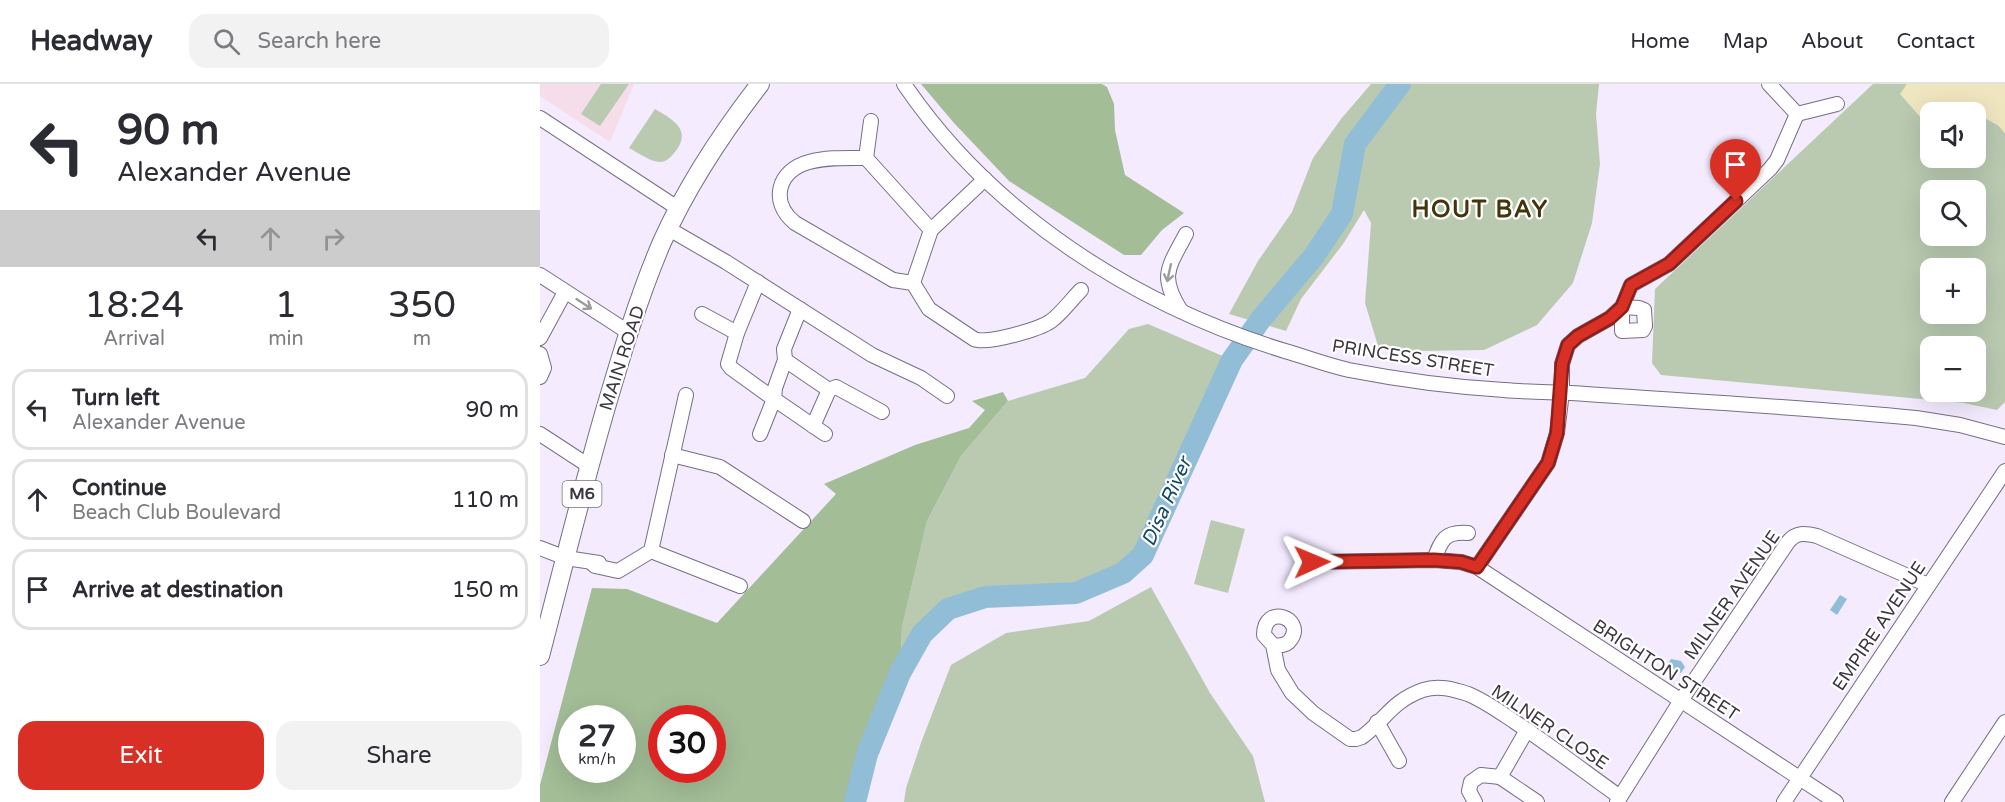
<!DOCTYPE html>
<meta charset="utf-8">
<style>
:root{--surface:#fff;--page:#f2f2f3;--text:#2b2b33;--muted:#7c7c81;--line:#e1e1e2;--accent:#d93025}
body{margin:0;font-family:"Varela Round",sans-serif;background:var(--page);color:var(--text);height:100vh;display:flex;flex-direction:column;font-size:22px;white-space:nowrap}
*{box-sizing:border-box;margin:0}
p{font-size:20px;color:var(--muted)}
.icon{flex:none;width:33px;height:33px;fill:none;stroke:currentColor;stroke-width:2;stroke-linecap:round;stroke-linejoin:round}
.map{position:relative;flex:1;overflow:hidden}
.side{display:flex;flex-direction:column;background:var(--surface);width:540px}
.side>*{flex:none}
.top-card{background:#fff;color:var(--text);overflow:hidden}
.controls{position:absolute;left:1380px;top:18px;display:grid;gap:12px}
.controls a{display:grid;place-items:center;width:66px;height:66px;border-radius:12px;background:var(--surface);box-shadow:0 6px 24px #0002;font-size:30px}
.speed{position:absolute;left:18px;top:621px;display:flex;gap:12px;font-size:30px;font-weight:700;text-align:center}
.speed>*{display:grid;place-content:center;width:78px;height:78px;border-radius:50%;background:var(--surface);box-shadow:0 6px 24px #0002;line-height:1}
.speed small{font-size:15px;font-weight:400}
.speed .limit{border:9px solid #d22;background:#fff;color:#111}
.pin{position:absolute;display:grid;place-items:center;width:51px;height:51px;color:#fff;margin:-62px -26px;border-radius:50% 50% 50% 0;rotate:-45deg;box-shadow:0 0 6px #0007}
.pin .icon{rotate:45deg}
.me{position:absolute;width:66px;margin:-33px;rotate:89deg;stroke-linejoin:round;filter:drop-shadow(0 0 4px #0008)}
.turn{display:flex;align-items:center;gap:21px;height:126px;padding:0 18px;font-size:27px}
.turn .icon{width:78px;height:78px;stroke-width:2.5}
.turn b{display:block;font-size:42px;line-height:51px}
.lanes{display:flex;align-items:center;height:57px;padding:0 18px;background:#0003;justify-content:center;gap:30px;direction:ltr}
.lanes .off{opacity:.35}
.eta{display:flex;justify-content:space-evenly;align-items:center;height:102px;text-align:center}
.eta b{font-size:36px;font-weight:600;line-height:42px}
.action{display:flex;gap:12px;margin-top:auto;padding:12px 18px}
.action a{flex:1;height:69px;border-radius:18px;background:var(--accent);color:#fff;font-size:24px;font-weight:600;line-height:69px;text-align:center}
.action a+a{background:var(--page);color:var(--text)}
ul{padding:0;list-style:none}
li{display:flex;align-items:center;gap:18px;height:81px;margin:0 12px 9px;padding:0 6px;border:3px solid var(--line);border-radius:18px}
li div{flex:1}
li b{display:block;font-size:22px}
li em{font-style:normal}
header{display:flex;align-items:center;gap:36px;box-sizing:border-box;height:84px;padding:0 30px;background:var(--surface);border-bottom:2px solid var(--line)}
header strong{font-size:28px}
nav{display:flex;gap:33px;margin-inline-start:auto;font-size:21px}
.search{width:420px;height:54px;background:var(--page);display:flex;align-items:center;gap:15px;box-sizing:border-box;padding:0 21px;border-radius:18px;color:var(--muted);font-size:22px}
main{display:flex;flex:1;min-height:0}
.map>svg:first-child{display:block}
.education{fill:#f5dee9}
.green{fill:#b9cab1;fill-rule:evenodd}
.forest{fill:#a3bd97;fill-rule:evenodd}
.sand{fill:#efe6c0}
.water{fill:#92bdd7}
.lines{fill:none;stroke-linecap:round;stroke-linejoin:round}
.river{stroke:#92bdd7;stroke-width:22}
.minor-casing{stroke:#786e84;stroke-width:16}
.major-casing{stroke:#786e84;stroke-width:20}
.minor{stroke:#fff;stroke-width:14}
.major{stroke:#fff;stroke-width:18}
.oneway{stroke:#9e9ba0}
.route-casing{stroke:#8d1f18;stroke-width:15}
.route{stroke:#d93025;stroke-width:10}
.labels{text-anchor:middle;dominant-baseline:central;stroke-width:4.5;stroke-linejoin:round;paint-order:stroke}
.shield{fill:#fff;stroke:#76737a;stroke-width:1.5}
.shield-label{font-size:16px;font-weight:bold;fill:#3c3741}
.street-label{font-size:18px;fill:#3c3741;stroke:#fff}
.water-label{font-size:20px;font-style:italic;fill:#134a65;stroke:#fff}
.district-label{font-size:24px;font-weight:bold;letter-spacing:1.5px;fill:#42350b;stroke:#fff}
</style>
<header>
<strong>Headway</strong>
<div class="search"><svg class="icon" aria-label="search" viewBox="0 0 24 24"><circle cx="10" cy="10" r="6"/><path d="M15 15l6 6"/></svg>Search here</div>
<nav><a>Home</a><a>Map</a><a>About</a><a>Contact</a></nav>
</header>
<main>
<section class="side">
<div class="top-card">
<div class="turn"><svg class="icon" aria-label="left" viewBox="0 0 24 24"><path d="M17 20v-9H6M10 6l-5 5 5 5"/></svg><div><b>90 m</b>Alexander Avenue</div></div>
<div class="lanes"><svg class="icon" aria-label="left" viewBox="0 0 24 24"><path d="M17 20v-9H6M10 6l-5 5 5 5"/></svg><svg class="icon off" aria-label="ahead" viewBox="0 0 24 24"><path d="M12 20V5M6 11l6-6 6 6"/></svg><svg class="icon off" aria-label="right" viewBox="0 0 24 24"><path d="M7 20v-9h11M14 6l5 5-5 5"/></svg></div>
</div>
<div class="eta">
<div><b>18:24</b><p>Arrival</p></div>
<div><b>1</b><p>min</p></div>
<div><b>350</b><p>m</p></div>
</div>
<ul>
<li><svg class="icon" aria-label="left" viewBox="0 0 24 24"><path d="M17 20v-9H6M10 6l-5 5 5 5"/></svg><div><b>Turn left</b><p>Alexander Avenue</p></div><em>90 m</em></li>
<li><svg class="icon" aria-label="ahead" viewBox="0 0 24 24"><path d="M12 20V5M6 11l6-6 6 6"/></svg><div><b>Continue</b><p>Beach Club Boulevard</p></div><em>110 m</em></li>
<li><svg class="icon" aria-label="arrive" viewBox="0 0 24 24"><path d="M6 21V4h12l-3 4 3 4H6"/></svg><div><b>Arrive at destination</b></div><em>150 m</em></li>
</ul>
<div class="action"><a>Exit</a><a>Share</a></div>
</section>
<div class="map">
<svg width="1465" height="718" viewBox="0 0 1465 718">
<rect width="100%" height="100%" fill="#f4ebff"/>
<polygon class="education" points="0,0 94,0 70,58 0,12"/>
<g class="green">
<polygon points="61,0 89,0 60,42 41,30"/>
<polygon points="831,0 1059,0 1056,30 1060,80 1052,139 1033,199 997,241 944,266 874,267 838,262 825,219 831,139 824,126 803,160 761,215 746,247 689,230 718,177 752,128 773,74 801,35"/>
<path d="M1333,0H1367L1361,10L1383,36L1390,34V74H1436V28H1413L1428,25L1458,41L1465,49V318L1457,326L1424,319L1121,291L1112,279L1115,205ZM1390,106H1436V152H1390ZM1390,184H1436V230H1390ZM1390,262H1436V308H1390Z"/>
<path d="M115,25C132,35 153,46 135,68C131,73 126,78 120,78C111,78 97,68 89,64Z"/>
<polygon points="608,240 692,276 603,471 583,489 536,509 445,513 408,525 382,550 360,589 362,543 387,437 421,372 468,317 545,294 589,245"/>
<polygon points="671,436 705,445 688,509 654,500"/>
<polygon points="611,503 670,609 713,672 725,718 364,718 366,704 382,656 411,581 466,549 549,537"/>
</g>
<g class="forest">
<polygon points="381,0 562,0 567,3 574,20 575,46 585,91 644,129 622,146 601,171 584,171 469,97 414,39"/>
<path d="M463,308L468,317L421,372L387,437L362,543L360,589L327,670L315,718H0V701L52,504L87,505L177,539L296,410L284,400L375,361L429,344L445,326L432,317ZM32,634H82V686H32ZM122,634H172V686H122Z"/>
</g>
<polygon class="sand" points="1367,0 1465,0 1465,49 1458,41 1428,25 1413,28 1390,28 1390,34 1383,36 1360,10"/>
<g class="water">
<polygon points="1300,511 1307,515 1297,531 1290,526"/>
<polygon points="1131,575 1141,577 1145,583 1141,589 1127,581"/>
</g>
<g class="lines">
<polyline class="river" points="315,718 327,670 360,589 382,550 408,525 445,513 536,509 583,489 603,471 692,276 721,235 774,172 802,130 815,60 860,0"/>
<defs>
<g id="minor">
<path d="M364,0C453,131 595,221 745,267C766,273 787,281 809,286C860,296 913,303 964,306C986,308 1009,308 1031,309C1146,317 1261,323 1376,334L1420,341L1465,353"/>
<polyline points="1257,30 1297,20"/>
<polyline points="0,34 139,125"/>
<polyline points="326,74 331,37"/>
<path d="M445,95L391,146L373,199L389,225L434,255C446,261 500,245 511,237C522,229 531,216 541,206"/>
<polyline points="129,145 186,178 332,271 381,294 407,312"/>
<polyline points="0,191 88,248"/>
<polyline points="218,198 197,249 188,280 191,284 234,315 235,304 245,276 244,265 260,225"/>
<path d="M373,199L353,196L255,139C229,118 238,86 269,78C287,73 307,74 326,74L391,146"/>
<polygon points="1082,223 1099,224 1104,226 1105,242 1103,246 1082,247"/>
<path d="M641,227C619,192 628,184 646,150"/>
<polyline points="162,230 197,249"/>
<polyline points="0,254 25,208"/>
<polyline points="0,270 4,284 0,293"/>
<polyline points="245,276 289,306 296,303 342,328"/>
<polyline points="273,342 289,306"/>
<polyline points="0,350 49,382"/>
<polyline points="220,350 234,315 285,350"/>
<polyline points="132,371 180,383 263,437"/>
<polyline points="0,464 26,474 59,479"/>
<polyline points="111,467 200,502"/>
<path d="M894,476C901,456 905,447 928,449"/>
<polyline points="772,478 894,476 921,478 937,483 1296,718"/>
<polyline points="52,479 55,482 78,487 111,467 146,311"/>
<polyline points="937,483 1008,379 1017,349 1022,308 1022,280 1028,261 1038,252 1070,234 1082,223 1091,201 1129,180 1230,85 1237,76 1257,30 1229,0"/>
<path d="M733,561C740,562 747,562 751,555C765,534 724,519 724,551L733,561L738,586L752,609L773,629L810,655H816L822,653C846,635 852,617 883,606C898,601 913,605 928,610C945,617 960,628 975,638C1011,662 1045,688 1080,713"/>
<polyline points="837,638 859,677"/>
<polyline points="960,693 997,718"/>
<polyline points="935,718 929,707 931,698 941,691 960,693 987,646"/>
<path d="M1077,718L1140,618L1248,458C1256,448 1265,449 1277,452L1388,501"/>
<polyline points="1244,718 1465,387"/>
<polyline points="1412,718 1465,638"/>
</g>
<path id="major" d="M0,572C21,491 41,410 64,330C81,272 98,214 122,158C147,102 182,49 220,0"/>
</defs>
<use href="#minor" class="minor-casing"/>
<use href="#major" class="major-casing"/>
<use href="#minor" class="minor"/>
<use href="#major" class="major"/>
</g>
<defs><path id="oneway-shaft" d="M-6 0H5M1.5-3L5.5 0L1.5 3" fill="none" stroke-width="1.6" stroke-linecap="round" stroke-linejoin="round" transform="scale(1.5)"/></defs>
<g class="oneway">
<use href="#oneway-shaft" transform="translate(629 189) rotate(102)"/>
<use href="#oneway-shaft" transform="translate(44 220) rotate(33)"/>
</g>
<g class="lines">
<defs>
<polyline id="route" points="772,478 894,476 921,478 937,483 1008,379 1017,349 1022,280 1028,261 1038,252 1070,234 1082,223 1091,201 1129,180 1196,117"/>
</defs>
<use href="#route" class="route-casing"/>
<use href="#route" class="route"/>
</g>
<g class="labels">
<rect class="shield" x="22.5" y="397" width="39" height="26" rx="4.5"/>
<g class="shield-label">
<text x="42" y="410">M6</text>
</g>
<g class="street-label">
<text transform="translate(82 274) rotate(-72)">MAIN ROAD</text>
<text transform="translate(873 274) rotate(9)">PRINCESS STREET</text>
<text transform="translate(1192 511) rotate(-55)">MILNER AVENUE</text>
<text transform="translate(1339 542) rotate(-56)">EMPIRE AVENUE</text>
<text transform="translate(1126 586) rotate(33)">BRIGHTON STREET</text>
<text transform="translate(1010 643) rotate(34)">MILNER CLOSE</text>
</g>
<g class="water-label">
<text transform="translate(627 418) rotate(-66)">Disa River</text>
</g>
<g class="district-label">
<text x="940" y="125">HOUT BAY</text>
</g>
</g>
</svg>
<div class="controls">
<a><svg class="icon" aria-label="sound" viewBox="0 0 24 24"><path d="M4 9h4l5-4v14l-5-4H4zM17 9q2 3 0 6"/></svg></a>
<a><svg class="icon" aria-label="search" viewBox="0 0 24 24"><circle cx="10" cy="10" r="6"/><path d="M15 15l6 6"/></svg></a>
<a>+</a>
<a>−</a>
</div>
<div class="speed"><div>27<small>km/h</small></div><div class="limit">30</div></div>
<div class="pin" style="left:1196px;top:117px;background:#d93025"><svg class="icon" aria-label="arrive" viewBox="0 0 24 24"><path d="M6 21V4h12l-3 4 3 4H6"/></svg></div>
<svg class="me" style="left:772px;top:478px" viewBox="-20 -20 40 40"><path d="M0-17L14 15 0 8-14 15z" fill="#d93025" stroke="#fff" stroke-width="4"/></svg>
</div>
</main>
